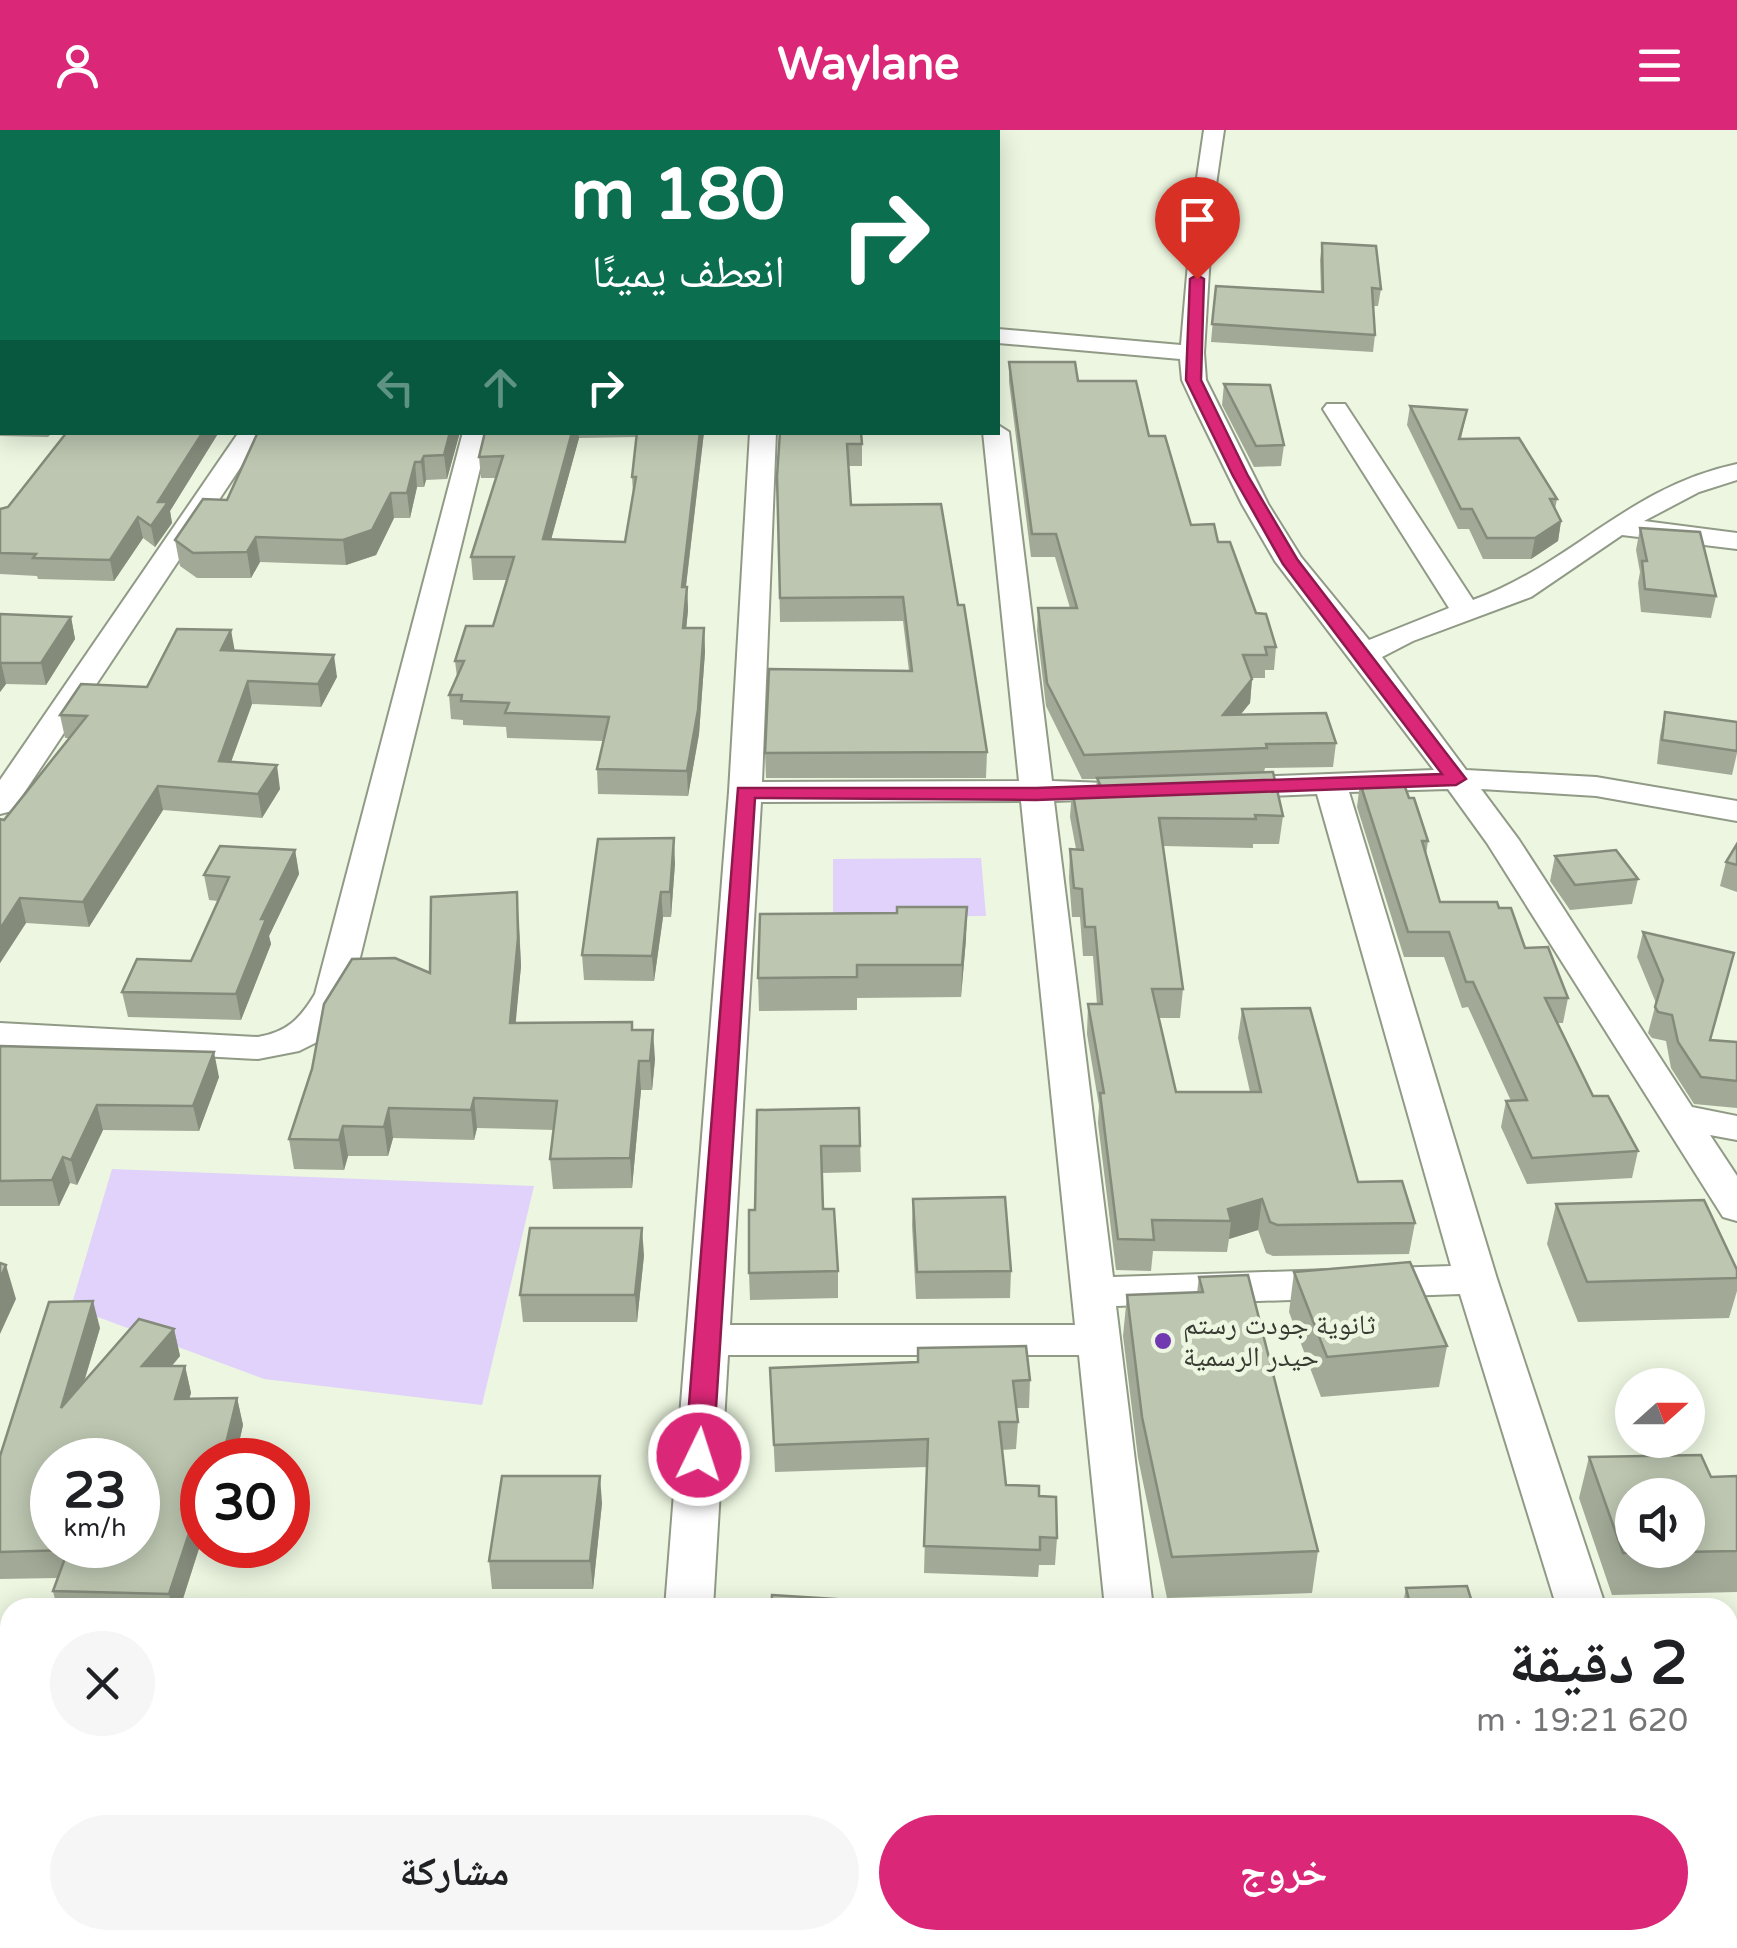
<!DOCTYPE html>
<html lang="ar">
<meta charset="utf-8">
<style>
:root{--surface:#fff;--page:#f6f6f6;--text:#202124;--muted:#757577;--accent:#db2777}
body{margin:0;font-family:"Varela Round","Noto Naskh Arabic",sans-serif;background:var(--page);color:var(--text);direction:rtl;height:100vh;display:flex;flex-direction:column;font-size:38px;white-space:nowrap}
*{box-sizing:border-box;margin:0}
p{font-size:32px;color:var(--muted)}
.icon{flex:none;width:55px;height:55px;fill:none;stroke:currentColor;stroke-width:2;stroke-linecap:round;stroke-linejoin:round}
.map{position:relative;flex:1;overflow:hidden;direction:ltr}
.drawer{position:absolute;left:0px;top:1468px;width:1738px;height:352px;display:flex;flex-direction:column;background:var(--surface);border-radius:30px 30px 0 0;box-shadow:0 5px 25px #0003;direction:rtl}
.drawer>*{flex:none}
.banner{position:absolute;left:0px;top:0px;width:1000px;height:305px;box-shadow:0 5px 25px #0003;direction:rtl;background:#0b6e4f;color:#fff;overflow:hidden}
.needle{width:65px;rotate:69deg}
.buttons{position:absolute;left:1615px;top:1238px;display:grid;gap:20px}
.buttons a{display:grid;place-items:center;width:90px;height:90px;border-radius:50%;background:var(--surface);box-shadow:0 5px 25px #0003;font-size:50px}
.speed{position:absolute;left:30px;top:1308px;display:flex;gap:20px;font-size:50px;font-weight:700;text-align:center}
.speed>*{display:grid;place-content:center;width:130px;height:130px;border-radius:50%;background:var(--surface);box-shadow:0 5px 25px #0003;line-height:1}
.speed small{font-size:25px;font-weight:400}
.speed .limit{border:15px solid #d22;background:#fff;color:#111}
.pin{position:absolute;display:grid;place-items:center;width:85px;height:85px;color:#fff;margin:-102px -42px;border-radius:50% 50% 50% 0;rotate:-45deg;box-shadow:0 0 10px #0007}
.pin .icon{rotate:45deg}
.me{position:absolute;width:110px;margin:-55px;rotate:4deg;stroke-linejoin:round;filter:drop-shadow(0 0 8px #0008)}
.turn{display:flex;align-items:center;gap:35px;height:210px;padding:0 50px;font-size:45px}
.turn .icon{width:130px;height:130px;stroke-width:2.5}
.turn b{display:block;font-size:70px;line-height:85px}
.lanes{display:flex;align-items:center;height:95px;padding:0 50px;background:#0003;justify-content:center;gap:50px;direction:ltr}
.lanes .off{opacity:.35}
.round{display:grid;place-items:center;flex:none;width:105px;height:105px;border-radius:52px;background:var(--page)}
.headline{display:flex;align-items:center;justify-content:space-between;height:170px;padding:0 50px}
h1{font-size:60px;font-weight:800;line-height:75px}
.action{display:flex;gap:20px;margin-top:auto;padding:20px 50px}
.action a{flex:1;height:115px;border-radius:60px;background:var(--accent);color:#fff;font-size:40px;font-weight:800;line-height:115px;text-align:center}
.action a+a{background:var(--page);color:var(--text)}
header{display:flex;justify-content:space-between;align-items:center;height:130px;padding:0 50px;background:var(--accent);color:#fff;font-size:45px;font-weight:800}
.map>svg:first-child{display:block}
.green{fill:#e0d2fa}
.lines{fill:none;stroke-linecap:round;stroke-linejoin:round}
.street-casing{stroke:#909a86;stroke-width:4}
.highway-casing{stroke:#909a86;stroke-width:5}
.street{fill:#fff;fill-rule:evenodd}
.highway{fill:#fff;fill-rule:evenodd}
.wall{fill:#a2aa97;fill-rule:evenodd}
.shaded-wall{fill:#848b7b}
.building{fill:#bcc6b0;stroke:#848b7b;stroke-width:2.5;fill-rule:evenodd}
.route{fill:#db2777;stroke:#8e194d;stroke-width:2.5}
.poi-dot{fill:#723ab1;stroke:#ecf6e0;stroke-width:4}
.labels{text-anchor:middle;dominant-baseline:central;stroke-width:9;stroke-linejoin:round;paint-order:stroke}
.poi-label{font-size:28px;fill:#373b32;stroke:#ecf6e0;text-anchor:start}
</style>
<header><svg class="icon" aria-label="menu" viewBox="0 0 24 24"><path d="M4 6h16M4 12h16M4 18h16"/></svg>Waylane<svg class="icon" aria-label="person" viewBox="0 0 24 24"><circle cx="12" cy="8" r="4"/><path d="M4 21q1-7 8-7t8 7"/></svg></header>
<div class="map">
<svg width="1737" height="1818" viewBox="0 0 1737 1818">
<rect width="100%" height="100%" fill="#ecf6e0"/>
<g class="green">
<polygon points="981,728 986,786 833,787 833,729"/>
<polygon points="112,1039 534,1056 482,1275 264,1249 71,1177"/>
</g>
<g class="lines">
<defs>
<g id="street">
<path d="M1204,0H1224L1213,75L1204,223L1206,250L1268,374L1301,427L1369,510L1449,478L1323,279L1327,274H1345L1473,470C1572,434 1628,357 1737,334V350L1699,362L1644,391L1737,403V419L1622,405L1531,467L1413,511L1382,527L1466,640L1596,647L1737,671V691L1596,666L1481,659L1519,710L1692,977L1737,986V1010L1710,1005L1737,1046V1091L1723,1087L1487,713L1448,659L1349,662L1497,1149L1606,1478H1557L1460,1164L1116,1176L1153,1478H1105L1079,1225H728L713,1478H665L729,662L750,302H776L762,652L1019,651L983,302H998V295L1009,302L1052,651L1134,654L1138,661L1134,668L1054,671L1113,1147L1451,1136L1317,664L1227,668L1216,665L1211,658L1216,651L1227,648L1434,640L1275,431L1242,374L1194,276L1182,250L1180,229L998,213V199L1181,215L1193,75ZM1021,671L1075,1195H730L761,672Z"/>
<rect x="0" y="88" width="2" height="12"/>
<polygon points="239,302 264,302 12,681 0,684 0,650"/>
<path d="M463,302H489L351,864L317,912L299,921L258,929L0,915V893L258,907C287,902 300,889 315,864Z"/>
<polygon points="1141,1810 1197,1810 1198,1818 1142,1818"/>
</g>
<g id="highway">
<polygon points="0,1526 10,1530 10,1591 0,1588"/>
<polygon points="0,1676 10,1680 10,1751 0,1747"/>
<polygon points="110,1810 201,1810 205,1818 114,1818"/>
<polygon points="431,1810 518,1810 514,1818 427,1818"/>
<polygon points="711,1810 795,1810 799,1818 715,1818"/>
<polygon points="867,1810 998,1810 1002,1818 871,1818"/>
</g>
</defs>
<use href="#street" class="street-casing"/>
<use href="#highway" class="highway-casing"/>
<use href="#street" class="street"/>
<use href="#highway" class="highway"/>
</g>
<g class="wall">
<polygon points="1322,113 1381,159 1378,176 1373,176 1375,205 1373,222 1211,212 1216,156 1321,162 1320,130"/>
<polygon points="2,201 2,302 53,302 48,307 0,306 0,203"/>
<polygon points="1009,232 1078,251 1149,306 1191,395 1218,412 1256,483 1276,517 1274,540 1265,540 1265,548 1252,548 1250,573 1240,584 1336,613 1333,637 1265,638 1264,642 1283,686 1279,714 1253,714 1253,718 1163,716 1183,859 1180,888 1159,888 1176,962 1250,962 1238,908 1242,879 1358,1052 1415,1093 1409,1124 1273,1126 1266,1123 1258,1100 1229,1109 1227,1122 1153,1121 1151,1141 1116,1140 1098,993 1099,976 1087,904 1088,874 1097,874 1093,826 1083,826 1080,787 1072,787 1069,748 1070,719 1076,719 1070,687 1072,659 1096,659 1097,649 1082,649 1046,576 1037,501 1038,478 1070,478 1055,427 1031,427 1009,252"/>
<polygon points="1224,254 1284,315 1281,336 1254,337 1222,275"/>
<polygon points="1410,276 1467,280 1461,309 1557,369 1555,379 1561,391 1558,411 1531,429 1483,429 1469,399 1458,399 1407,295"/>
<polygon points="67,302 219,302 170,381 172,393 155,417 143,408 114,451 38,449 37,446 0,444 0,379 8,377"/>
<polygon points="460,302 447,349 426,350 424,357 417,357 410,388 394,388 376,425 346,435 260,432 251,448 197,448 180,436 175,410 227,370"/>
<path d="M485,302H704L686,457H687L688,480L686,498H704L705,522L699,604L688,666L598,664L597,639L603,611L507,608L506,597L463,595V590L451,589L449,565L457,547L455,531L493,496L507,450H473L471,427L496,348H481L479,327ZM636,307L632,347L633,363L625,412L551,409L579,308Z"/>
<polygon points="780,302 862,314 862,336 848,336 851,375 958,475 987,622 986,648 766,648 765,623 909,541 903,491 780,492 777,346"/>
<polygon points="1640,398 1716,466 1711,488 1641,482 1638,453 1640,442 1636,420"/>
<polygon points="0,484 71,487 75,509 46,555 6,554 0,562"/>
<polygon points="235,520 337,547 321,577 252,574 231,632 280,659 262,688 163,680 89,797 26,793 0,833 0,689 4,690 70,608 65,608 60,585 147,557"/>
<polygon points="1665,582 1737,592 1737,623 1732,645 1657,634 1660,606"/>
<polygon points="1360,653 1409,668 1428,711 1426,725 1440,772 1499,778 1525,818 1568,868 1563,893 1558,893 1593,966 1638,1021 1632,1048 1527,1054 1501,997 1506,971 1511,971 1468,877 1462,878 1444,827 1404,827 1357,677"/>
<polygon points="1737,714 1737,762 1720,756 1726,732"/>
<polygon points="295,720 299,744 269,806 271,814 241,890 128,887 122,862 191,831 218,771 209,770 204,745"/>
<polygon points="1555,726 1638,749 1632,774 1570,780 1550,751"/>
<polygon points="675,733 671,787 663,787 654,851 584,850 582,825"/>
<polygon points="897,783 966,809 961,867 857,868 857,880 759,881 758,848"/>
<polygon points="519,790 521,836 515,893 632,892 633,900 655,929 652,960 641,960 632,1058 553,1059 550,1029 554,1000 477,998 474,1010 393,1008 388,1026 348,1026 344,1040 294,1039 289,1009 430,843"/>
<polygon points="1643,802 1711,910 1737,912 1737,978 1694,974 1671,938 1666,911 1652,908 1648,903 1656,873 1637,827"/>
<polygon points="0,916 219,947 199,1001 103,1000 77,1055 70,1053 59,1076 0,1076"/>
<polygon points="859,978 861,1042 822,1043 823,1079 838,1141 838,1168 750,1170 749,1143 755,1080"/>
<polygon points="913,1069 1011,1141 1010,1168 916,1169 912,1095"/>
<polygon points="1556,1074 1737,1140 1737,1161 1729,1188 1578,1192 1547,1114"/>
<polygon points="644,1125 637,1192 523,1192 520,1165"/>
<polygon points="1294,1142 1447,1216 1439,1257 1321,1267 1289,1182"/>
<polygon points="1199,1147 1318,1421 1312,1463 1167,1468 1138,1328 1123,1206 1127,1165 1197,1163"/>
<polygon points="100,1198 84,1252 174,1199 180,1226 172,1236 185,1236 191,1263 189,1269 237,1268 243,1295 235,1330 202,1330 202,1409 180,1478 57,1478 53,1461 58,1448 0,1449 0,1326"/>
<polygon points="918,1218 1030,1250 1029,1278 1016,1278 1018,1292 1016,1319 1002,1320 1006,1355 1039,1366 1057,1408 1055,1435 1039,1435 1038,1447 924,1443 927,1337 775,1342 770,1238 917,1232"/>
<polygon points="1589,1327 1711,1347 1737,1346 1737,1462 1612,1465 1579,1368"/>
<polygon points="602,1373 593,1459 492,1459 489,1431"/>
<polygon points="1406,1458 1472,1472 1537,1478 1377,1478 1378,1475 1403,1474"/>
<polygon points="1737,1623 1737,1818 1596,1818 1594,1810 1728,1810 1728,1624"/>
</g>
<g class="shaded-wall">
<polygon points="203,302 219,302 170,381 172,393 155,417 151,396 158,372"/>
<polygon points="450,302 460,302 447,349 444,325"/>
<polygon points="572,302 578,302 579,308 545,432 543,409"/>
<polygon points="700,302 704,302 683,480 682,457"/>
<polygon points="424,326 426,350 424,357 421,332"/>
<polygon points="415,332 417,357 410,388 407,363"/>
<polygon points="391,363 394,388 376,425 346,435 343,410"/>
<polygon points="138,387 143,408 114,451 110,430"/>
<polygon points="1561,391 1558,411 1531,429 1535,408"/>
<polygon points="256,407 260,432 251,448 247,422"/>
<polygon points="687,457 688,480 684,522 683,498"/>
<polygon points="71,487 75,509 46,555 41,533"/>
<polygon points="704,498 705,522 699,604 688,666 687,641"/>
<polygon points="231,500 235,522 221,520"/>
<polygon points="334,525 337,547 321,577 318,554"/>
<polygon points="1,532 6,554 0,562 0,533"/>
<polygon points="1252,549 1250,573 1221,609 1223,585"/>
<polygon points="248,551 252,574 223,654 219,631"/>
<polygon points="277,635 280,659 262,688 258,664"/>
<polygon points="158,656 163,680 89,797 83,772"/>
<polygon points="674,708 675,733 671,787 670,762"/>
<polygon points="295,720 299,744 269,806 271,814 241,890 236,864 261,789"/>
<polygon points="517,762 521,836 513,922 510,893"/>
<polygon points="661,762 663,787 654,851 652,826"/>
<polygon points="20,768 26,793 0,833 0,799"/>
<polygon points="967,777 966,809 961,867 962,835"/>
<polygon points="653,900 655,929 652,960 650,931"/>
<polygon points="214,922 219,947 199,1001 193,976"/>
<polygon points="639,931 641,960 632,1058 630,1028"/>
<polygon points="474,968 477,998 474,1010 471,980"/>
<polygon points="97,975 103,1000 77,1055 71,1030"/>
<polygon points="389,978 393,1008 388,1026 384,997"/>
<polygon points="343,996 348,1026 344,1040 339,1010"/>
<polygon points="63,1027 70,1053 59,1076 52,1050"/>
<polygon points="1262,1069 1258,1100 1229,1109 1231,1091 1228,1079"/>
<polygon points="642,1098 644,1125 637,1192 635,1165"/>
<polygon points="6,1135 16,1169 0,1204 0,1149"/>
<polygon points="93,1171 100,1198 68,1305 61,1278"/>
<polygon points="174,1199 180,1226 148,1263 142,1236"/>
<polygon points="185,1236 191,1263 181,1296 175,1269"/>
<polygon points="237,1268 243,1295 235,1330 222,1330"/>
<polygon points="600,1346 602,1373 593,1459 590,1431"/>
<polygon points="198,1376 202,1396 202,1409 180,1478 172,1478 169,1464"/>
</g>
<g class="building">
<polygon points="1322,113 1376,116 1381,159 1372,158 1375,205 1212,194 1216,156 1323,162"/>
<polygon points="2,201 2,285 0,285 0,203"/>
<polygon points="1009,232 1075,232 1078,251 1136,251 1149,306 1165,306 1191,395 1214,394 1218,412 1230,412 1256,483 1266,484 1276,517 1265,517 1267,525 1243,525 1252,549 1223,585 1326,583 1336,613 1266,614 1267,618 1084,625 1047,553 1038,478 1077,478 1056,404 1032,404"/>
<polygon points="1224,254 1270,255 1284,315 1256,316"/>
<polygon points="1410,276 1467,280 1459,309 1519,308 1557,369 1550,369 1561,391 1535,408 1487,408 1472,379 1461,379"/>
<polygon points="67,302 203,302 158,372 168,372 151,396 138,387 110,430 33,428 36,424 0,423 0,379 8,377"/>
<polygon points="258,302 450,302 444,325 424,326 421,332 415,332 407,363 391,363 372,400 343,410 256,407 247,422 193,423 175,410 203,369 227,370"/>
<polygon points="485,302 572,302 543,409 625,412 636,347 632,347 637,302 700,302 682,457 687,457 683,498 704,498 698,580 687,641 597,639 609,587 505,583 509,573 461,571 462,565 449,565 464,531 455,531 466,496 493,496 514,427 471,427 503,326 479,327"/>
<polygon points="780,302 861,302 862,314 847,314 851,375 941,374 958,475 964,475 987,622 765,623 769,539 912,541 903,467 780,468 777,346"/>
<polygon points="1640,398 1700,402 1716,466 1645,459 1642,431 1647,431"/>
<polygon points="0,484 71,487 41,533 0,533"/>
<polygon points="177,499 231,500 221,520 334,525 318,554 248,551 219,631 277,635 258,664 158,656 83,772 20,768 0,799 0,689 4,690 87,586 60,585 81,554 147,557"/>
<polygon points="1665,582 1737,592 1737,621 1662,610"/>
<polygon points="1273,642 1283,686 1255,685 1256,689 1159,688 1183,859 1152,859 1176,962 1261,962 1242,879 1310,878 1358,1052 1402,1051 1415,1093 1277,1095 1270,1092 1262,1069 1228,1079 1231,1091 1152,1090 1154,1110 1118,1109 1100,963 1104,963 1088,874 1102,874 1095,797 1085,797 1082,759 1074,758 1070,719 1083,720 1072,659 1102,659 1097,648"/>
<polygon points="1360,653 1396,653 1405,657 1409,668 1414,668 1428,711 1422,711 1440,772 1497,772 1499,778 1511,778 1525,818 1548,817 1568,868 1545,868 1593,966 1608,966 1638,1021 1532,1028 1506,971 1527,970 1473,852 1466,852 1449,802 1408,802"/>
<polygon points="674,708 670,762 661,762 652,826 582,825 598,709"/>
<polygon points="1737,714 1737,735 1726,732"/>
<polygon points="220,716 295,720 261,789 266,789 236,864 122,862 137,829 191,831 229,747 204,745"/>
<polygon points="1616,720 1638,749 1575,755 1555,726"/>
<polygon points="517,762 518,808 510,893 632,892 632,900 653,900 650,931 639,931 630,1028 550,1029 557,971 474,968 471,980 389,978 384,997 343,996 339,1010 289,1009 312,939 324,874 352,829 395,828 430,843 431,767"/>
<polygon points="897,777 967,777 962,835 857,835 857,847 758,848 760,784 897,783"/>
<polygon points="1643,802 1734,823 1710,910 1737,912 1737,951 1701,947 1678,912 1672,885 1658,882 1655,877 1663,850"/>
<polygon points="0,916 214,922 193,976 97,975 71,1030 63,1027 52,1050 0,1051"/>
<polygon points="859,978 860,1016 821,1016 823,1079 834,1079 838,1141 749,1143 749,1080 755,1080 757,980"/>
<polygon points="1005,1067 1011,1141 917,1142 913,1069"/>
<polygon points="1704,1070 1737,1140 1737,1148 1587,1152 1556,1074"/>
<polygon points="530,1098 642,1098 635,1165 520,1165"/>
<polygon points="1410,1132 1447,1216 1327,1227 1294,1142"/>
<polygon points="0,1133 6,1135 0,1149"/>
<polygon points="1248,1145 1318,1421 1172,1427 1142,1287 1127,1165 1203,1162 1199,1147"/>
<path d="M93,1171L61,1278L139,1189L174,1199L142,1236H185L175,1269L237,1268L222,1330H202V1376H198L169,1464L53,1461L68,1420L0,1422V1326L49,1172ZM52,1330H138V1415H52Z"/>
<polygon points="1026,1216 1030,1250 1013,1251 1018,1292 999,1292 1006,1355 1039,1356 1039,1366 1056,1367 1057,1408 1040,1407 1040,1420 924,1416 928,1309 774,1315 770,1238 918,1232 918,1218"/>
<path d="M1701,1325L1711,1347L1737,1346V1421L1623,1423L1589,1327ZM1632,1365H1688V1420H1632Z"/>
<polygon points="502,1346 600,1346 590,1431 489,1431"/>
<polygon points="1467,1456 1472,1472 1535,1470 1537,1478 1378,1478 1378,1475 1410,1474 1406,1458"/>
<polygon points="772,1465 850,1470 849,1478 771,1478"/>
<polygon points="1737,1623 1737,1790 1735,1786 1728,1786 1728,1780 1729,1780 1733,1775 1728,1766 1728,1624"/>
</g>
<polygon class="route" points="1197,145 1204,149 1201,250 1248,346 1297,429 1466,649 1456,655 1036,670 755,668 713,1325 709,1332 689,1332 685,1325 738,658 1036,658 1442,644 1283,434 1233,346 1186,250 1190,149"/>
<circle class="poi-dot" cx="1163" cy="1211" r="10"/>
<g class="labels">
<g class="poi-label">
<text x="1183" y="1195">ثانوية جودت رستم<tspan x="1183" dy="32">حيدر الرسمية</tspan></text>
</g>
</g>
</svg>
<div class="buttons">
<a><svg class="needle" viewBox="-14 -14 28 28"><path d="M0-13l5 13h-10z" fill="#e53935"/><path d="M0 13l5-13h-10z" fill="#757577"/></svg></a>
<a><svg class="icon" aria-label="sound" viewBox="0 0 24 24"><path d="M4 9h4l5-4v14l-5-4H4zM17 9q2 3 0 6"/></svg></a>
</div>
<div class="speed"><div>23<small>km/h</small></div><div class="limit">30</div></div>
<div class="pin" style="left:1197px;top:149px;background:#d93025"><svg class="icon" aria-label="arrive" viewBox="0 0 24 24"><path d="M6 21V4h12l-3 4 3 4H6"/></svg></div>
<svg class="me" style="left:699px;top:1325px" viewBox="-20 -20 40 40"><circle r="17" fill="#db2777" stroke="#fff" stroke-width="3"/><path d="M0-11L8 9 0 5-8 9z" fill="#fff"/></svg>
<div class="banner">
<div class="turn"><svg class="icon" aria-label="right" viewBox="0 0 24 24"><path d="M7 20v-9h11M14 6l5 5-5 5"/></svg><div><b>180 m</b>انعطف يمينًا</div></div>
<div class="lanes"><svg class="icon off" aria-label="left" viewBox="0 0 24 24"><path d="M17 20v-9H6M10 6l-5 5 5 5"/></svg><svg class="icon off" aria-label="ahead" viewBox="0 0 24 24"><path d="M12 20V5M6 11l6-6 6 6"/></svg><svg class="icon" aria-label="right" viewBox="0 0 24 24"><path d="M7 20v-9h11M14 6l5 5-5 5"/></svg></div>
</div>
<section class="drawer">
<div class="headline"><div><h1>2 دقيقة</h1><p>620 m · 19:21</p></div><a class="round"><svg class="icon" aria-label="close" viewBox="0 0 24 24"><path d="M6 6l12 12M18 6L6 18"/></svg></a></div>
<div class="action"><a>خروج</a><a>مشاركة</a></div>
</section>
</div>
